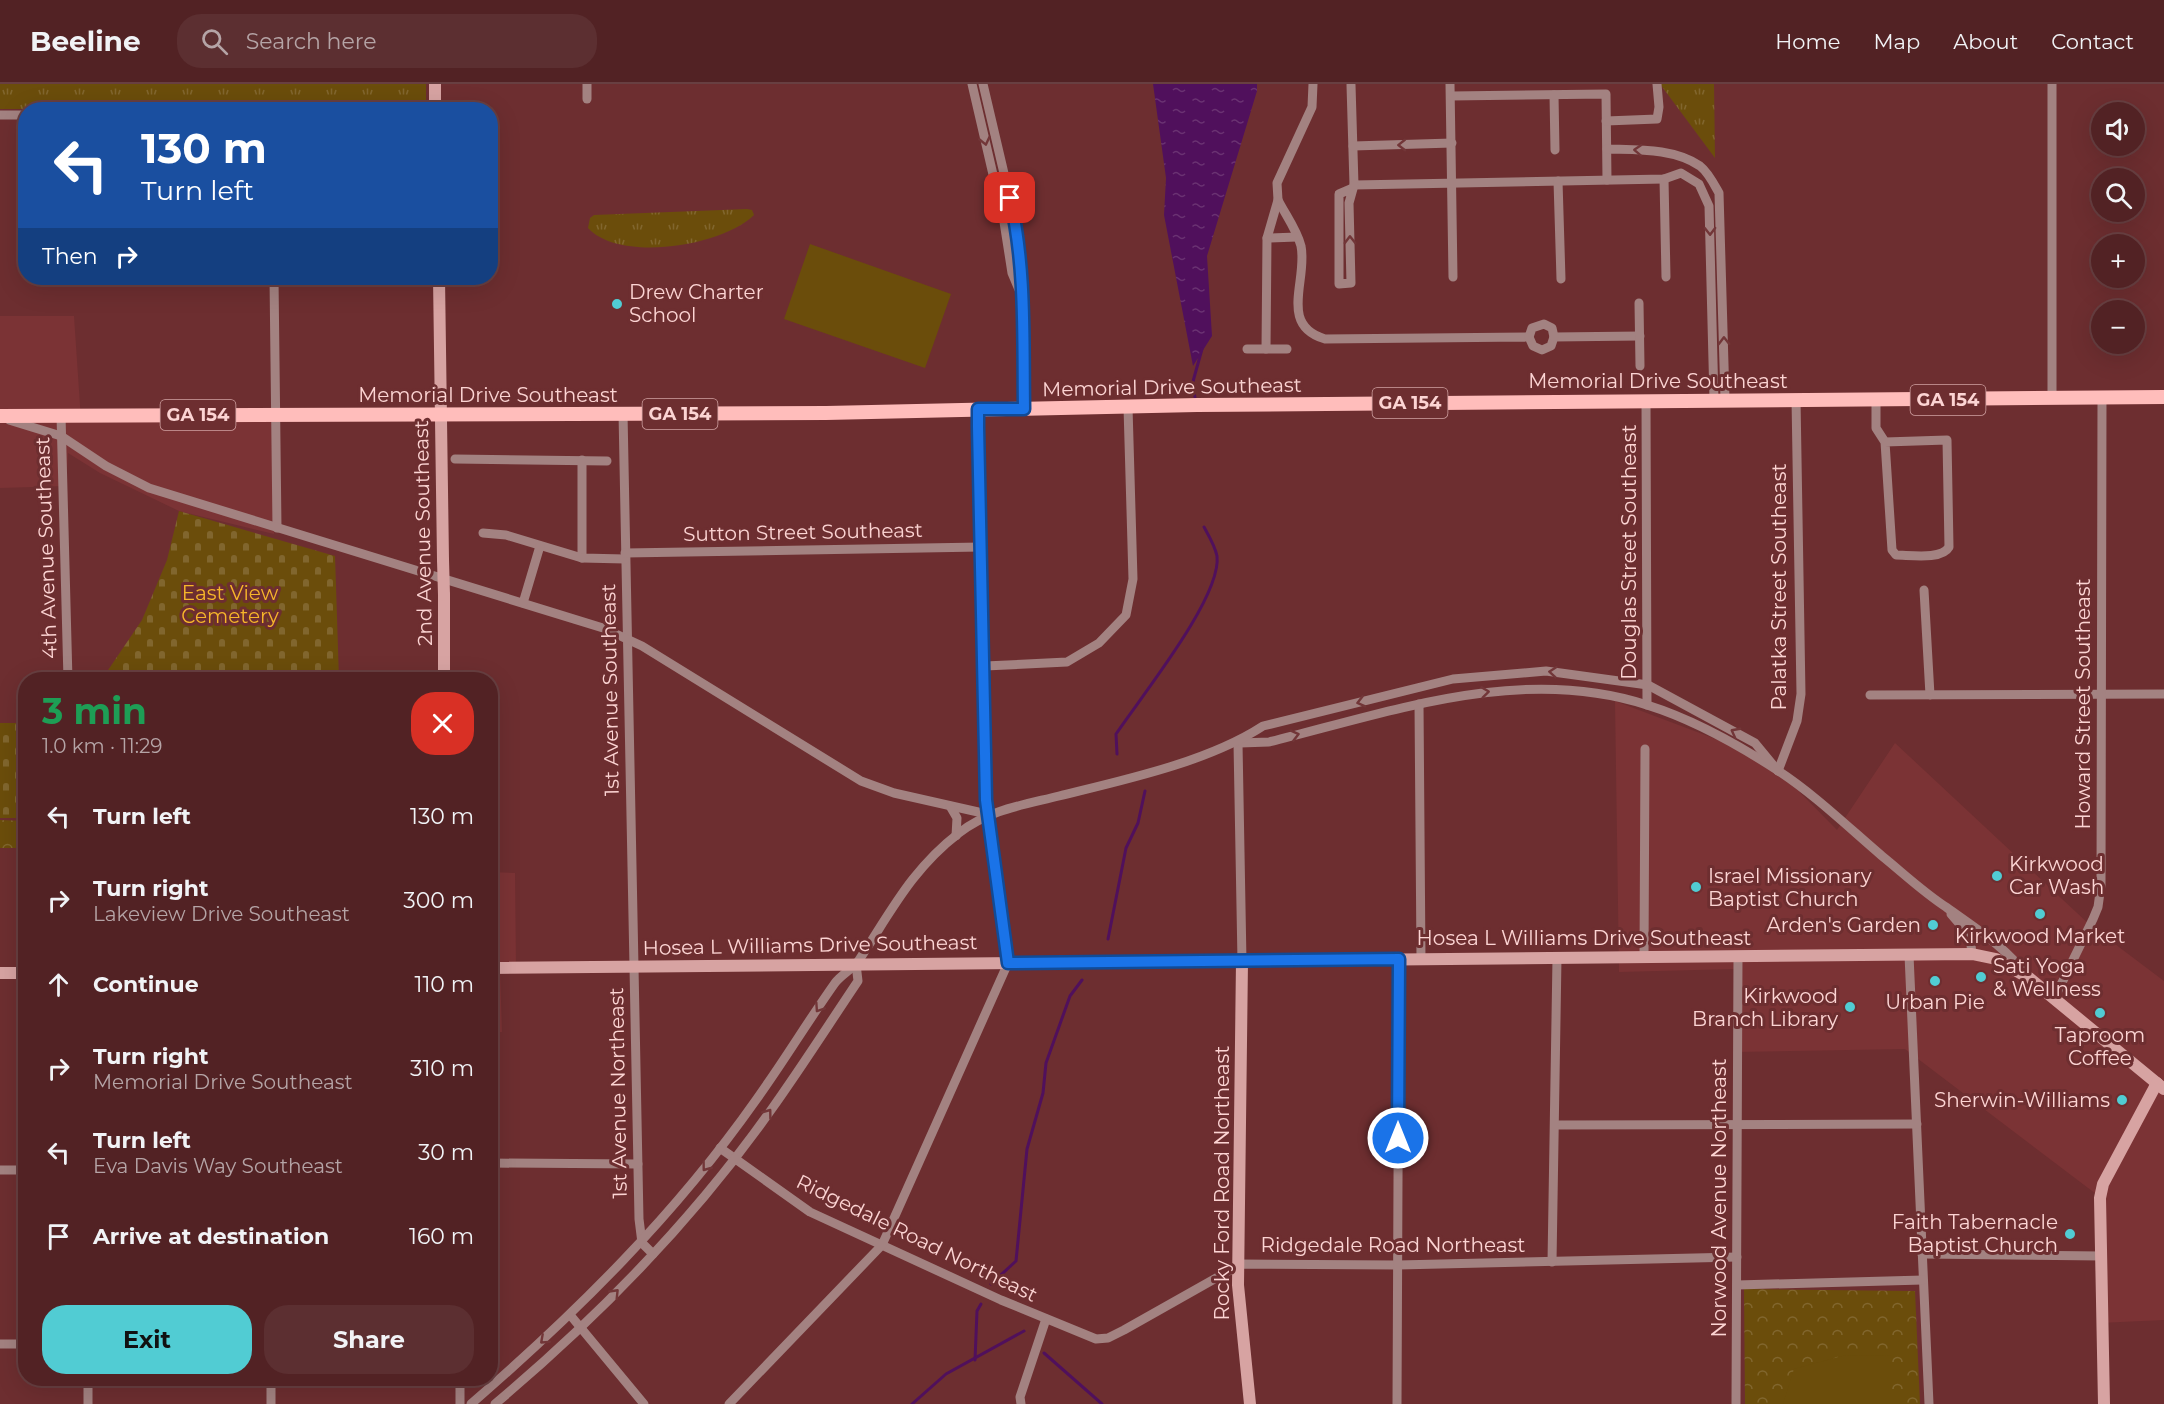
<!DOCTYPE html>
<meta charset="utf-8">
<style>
:root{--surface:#522224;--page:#5c2f31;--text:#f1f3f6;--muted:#b5a4a6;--line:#683f41;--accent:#51ccd3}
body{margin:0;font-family:Montserrat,sans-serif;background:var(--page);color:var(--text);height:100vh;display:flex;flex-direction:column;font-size:22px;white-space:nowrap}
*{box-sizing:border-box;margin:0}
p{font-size:20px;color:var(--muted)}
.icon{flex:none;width:33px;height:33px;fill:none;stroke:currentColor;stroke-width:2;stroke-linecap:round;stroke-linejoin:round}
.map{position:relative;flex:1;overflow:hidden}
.panel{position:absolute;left:18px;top:588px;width:480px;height:714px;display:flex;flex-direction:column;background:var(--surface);border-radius:24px;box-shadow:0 6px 24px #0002,0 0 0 2px var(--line)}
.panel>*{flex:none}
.hud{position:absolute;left:18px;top:18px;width:480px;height:183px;border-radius:24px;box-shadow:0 6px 24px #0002,0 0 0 2px var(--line);background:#1a4fa0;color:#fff;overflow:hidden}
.tools{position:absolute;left:2091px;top:18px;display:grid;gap:12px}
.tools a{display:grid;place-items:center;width:54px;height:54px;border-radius:50%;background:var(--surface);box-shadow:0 6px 24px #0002,0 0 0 2px var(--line);font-size:30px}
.pin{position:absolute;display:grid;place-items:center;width:51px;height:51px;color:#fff;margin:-26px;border-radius:12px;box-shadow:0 3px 9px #0006}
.me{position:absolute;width:66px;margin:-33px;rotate:0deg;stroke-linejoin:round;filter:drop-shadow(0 0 4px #0008)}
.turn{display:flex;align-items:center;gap:21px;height:126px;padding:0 24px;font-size:27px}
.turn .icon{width:78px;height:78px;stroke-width:2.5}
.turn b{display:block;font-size:42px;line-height:51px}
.then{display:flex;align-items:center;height:57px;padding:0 24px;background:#0003;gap:12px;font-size:22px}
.round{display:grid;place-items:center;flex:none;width:63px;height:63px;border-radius:24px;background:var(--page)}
.overview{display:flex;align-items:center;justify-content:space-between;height:102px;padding:0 24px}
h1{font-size:36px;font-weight:700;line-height:45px;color:#1e9e55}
.action{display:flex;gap:12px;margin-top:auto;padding:12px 24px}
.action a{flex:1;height:69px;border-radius:24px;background:var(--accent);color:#111;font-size:24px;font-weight:700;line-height:69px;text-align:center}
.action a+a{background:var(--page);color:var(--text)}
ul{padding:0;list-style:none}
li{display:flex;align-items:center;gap:18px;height:84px;padding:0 24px}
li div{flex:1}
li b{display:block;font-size:22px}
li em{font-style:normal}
header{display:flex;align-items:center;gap:36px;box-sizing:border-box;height:84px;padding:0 30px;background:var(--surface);border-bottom:2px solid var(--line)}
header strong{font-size:28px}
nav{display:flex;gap:33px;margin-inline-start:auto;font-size:21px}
.search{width:420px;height:54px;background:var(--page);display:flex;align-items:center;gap:15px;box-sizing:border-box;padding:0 21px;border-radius:24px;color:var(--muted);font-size:22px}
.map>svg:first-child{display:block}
.built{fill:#7b3335}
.grass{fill:url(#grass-tufts)}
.cemetery{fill:url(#cemetery-stones)}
.park{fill:url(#park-crowns)}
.garden{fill:#6b4d0b}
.water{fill:url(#water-ripples)}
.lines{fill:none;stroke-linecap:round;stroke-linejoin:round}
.stream{stroke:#50105c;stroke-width:3}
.street{stroke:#a38281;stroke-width:9}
.secondary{stroke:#d7a3a2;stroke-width:12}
.primary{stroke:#ffbdbb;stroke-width:14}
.secondary-bridge{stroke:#d7a3a2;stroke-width:12}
.oneway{stroke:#723638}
.route-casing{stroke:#114b97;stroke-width:15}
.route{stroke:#1a73e8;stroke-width:10}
.poi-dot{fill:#51ccd3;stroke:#6d2e30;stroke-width:2}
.labels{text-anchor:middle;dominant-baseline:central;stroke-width:6;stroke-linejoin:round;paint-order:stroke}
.shield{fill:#6d2e30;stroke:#d1a2a2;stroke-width:1.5}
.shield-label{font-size:18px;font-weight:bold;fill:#fcd4d3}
.poi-label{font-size:20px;fill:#fcd4d3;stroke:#6d2e30;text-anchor:start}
.street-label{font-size:20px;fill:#fcd4d3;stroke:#6d2e30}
.park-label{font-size:20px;fill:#f6b62a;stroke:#6d2e30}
</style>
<header>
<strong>Beeline</strong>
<div class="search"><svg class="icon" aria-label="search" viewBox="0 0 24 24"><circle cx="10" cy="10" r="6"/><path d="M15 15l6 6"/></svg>Search here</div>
<nav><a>Home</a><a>Map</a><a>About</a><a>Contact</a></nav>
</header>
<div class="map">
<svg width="2164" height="1320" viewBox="0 0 2164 1320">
<defs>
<pattern id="grass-tufts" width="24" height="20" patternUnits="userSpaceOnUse" patternTransform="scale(1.5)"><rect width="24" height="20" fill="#6b4d0b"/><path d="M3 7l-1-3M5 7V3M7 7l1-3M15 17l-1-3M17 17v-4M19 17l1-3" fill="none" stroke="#81662e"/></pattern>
<pattern id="cemetery-stones" width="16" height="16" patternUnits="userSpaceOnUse" patternTransform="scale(1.5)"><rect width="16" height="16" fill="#6b4d0b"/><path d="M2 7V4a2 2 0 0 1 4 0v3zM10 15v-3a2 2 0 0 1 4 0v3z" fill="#81662e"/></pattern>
<pattern id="park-crowns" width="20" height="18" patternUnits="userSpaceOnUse" patternTransform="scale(1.5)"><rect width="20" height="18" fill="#6b4d0b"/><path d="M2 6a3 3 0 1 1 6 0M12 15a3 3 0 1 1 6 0" fill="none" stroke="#81662e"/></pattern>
<pattern id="water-ripples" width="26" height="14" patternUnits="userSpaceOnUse" patternTransform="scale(1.5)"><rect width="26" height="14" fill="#50105c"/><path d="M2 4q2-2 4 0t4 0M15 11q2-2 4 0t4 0" fill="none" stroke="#6a3272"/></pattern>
</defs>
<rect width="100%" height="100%" fill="#6d2e30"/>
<g class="built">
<polygon points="0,232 74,232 81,336 273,336 274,450 179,427 100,389 68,369 66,402 0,404"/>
<polygon points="1615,617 1766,674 1837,746 1895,659 2091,842 2164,897 2164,1236 2099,1239 2096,1110 1905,965 1734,968 1735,885 1619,888"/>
<polygon points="490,788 515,789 516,884 500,885 502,948 491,948"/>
</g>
<g class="grass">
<rect x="0" y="0" width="426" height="25"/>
<polygon points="1660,0 1714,0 1715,74"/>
<path d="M747,125L752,126L754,131C723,162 620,179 588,144L590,134L594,131Z"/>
</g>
<g class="cemetery">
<polygon points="179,427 335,472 339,595 102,595 142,536 167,476"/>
<rect x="0" y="639" width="25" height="95"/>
</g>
<g class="park">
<polygon points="0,736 25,737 25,764 0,764"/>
<polygon points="1744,1205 1915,1207 1920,1320 1745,1320"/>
</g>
<g class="garden">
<polygon points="810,160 951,210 925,284 784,235"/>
<polygon points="1891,1271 1891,1320 1783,1320 1794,1285 1842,1272"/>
</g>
<polygon class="water" points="1153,0 1257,0 1257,7 1207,172 1212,252 1193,282 1164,131 1166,94"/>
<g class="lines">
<g class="stream">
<polyline points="1195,313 1192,301 1202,265"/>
<path d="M1117,670L1116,650C1140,614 1222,513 1217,472C1215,462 1209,452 1204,443"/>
<polyline points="1108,855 1126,764 1138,739 1145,707"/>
<polyline points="991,1200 1016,1177 1027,1065 1043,1009 1046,979 1070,912 1082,896"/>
<polyline points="1044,1269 1102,1320"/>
<polyline points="975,1276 977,1227 981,1220"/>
<polyline points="912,1320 946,1290 1024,1247"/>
</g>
<g class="street">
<polyline points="972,0 1004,138 1012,189 1020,208"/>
<polyline points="983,0 1014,132 1023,189 1020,210 1024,325"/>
<polyline points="1450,0 1453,193"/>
<polyline points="2052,0 2052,315"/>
<polyline points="1351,1 1354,101 1664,95 1681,89 1699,100 1709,122 1714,316"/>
<polyline points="1554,11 1555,66"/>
<polyline points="1451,12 1606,10 1607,96"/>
<polyline points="587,15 587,0"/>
<polyline points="0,31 26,31"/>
<polyline points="1606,37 1657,35 1659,23 1657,0"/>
<polyline points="1353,62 1452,59"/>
<path d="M1607,65C1637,66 1674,64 1700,82C1708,88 1714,100 1719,109L1725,315"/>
<polyline points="1664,95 1666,193"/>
<polyline points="1558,97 1561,195"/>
<polyline points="1353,104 1339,110 1339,200 1351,199 1349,119 1354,101"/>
<path d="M1278,116C1285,130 1297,146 1301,162C1308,196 1278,241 1325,255L1529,253L1533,262L1542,266L1551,262L1554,253L1640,252"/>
<polyline points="1267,154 1297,153"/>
<polyline points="274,194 277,444"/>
<polyline points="1639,219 1640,282"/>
<polyline points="1529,253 1532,244 1544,240 1552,244 1554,253"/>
<polyline points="1247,265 1287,265"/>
<polyline points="1266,265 1267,154 1278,116 1277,99 1312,23 1313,0"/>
<path d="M1876,315V344L1885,358L1892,466L1896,471C1910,471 1942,476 1949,463L1947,356L1885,358"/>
<polyline points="1646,316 1647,621"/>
<polyline points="623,329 639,1135 642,1159 653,1170"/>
<polyline points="61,331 68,596"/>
<polyline points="9,336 61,352 106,382 149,404 603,544 642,562 861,697 894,709 987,730"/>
<polyline points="455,375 607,377"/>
<polyline points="582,376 582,474"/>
<polyline points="483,449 506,451 582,474 625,475"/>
<polyline points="625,469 981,463"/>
<polyline points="1924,506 1930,611"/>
<polyline points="523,519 540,462"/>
<polyline points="985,582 1067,578 1099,559 1126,531 1133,495 1128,323"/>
<polyline points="1870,611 2164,610"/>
<polyline points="1419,620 1421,875"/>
<polyline points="1238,659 1242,877"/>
<path d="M1240,659L1269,658C1390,628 1522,580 1647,621C1692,635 1737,660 1777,686C1814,710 1848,743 1882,772C1903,789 1923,808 1946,823C1975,844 2006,863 2028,893"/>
<polyline points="1778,687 1797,637 1801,610 1796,315"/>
<polyline points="950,722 957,734 956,752"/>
<polyline points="1951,830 1970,852 1972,870"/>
<polyline points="1909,871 1929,1320"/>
<polyline points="1644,873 1645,665"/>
<polyline points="2054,915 2093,835 2098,823 2101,801 2102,314"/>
<polyline points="1555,1041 1917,1040"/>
<polyline points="720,1064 810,1128 1001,1216 1096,1255 1108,1254 1124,1246 1241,1180 1398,1181 1737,1173"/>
<polyline points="490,1079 638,1080"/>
<polyline points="0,1086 26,1086"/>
<polyline points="1922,1170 2102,1172"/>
<polyline points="1552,1178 1557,874"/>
<polyline points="1737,1201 1923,1196"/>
<polyline points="571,1232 644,1320"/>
<polyline points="0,1260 26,1260"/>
<polyline points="88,1294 88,1320"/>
<polyline points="271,1294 271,1320"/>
<polyline points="460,1294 460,1320"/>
<path d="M471,1320C577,1228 675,1131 756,1016C784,977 808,937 835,899C842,890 853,885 859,876C891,828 911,786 959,749C988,726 1023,721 1059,712C1124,696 1208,678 1263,642L1453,595L1546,587L1648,601L1755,659L1778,687"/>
<path d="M495,1320C597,1234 694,1135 771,1026C801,984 829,940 858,897L856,880"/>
<polyline points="729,1320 882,1161 1008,879 986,716 978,325"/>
<polyline points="1021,1320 1020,1313 1046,1235"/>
<polyline points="1397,1320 1399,875"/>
<polyline points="1736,1320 1738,873"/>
</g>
<g class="secondary">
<polyline points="435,0 435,26"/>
<polyline points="439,194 443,476"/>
<polyline points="444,511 444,596"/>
<polyline points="1242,877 1238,1201 1250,1320"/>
<polyline points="490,884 1972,870 1996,875 2029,894 2164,1005"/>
<polyline points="0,889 26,889"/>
<polyline points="2104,1320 2100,1114 2103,1100 2157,999"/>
</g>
<polyline class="primary" points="0,332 826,329 1197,321 2164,313"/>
<polyline class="secondary-bridge" points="443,476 444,511"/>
</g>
<defs><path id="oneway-chevron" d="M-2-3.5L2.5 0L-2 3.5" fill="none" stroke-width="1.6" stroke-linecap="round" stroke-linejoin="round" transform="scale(1.5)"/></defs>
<g class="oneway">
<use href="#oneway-chevron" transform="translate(985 57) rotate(77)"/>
<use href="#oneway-chevron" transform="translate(1402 61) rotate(179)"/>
<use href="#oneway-chevron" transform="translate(1638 66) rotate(-177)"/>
<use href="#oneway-chevron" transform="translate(1710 147) rotate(89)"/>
<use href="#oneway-chevron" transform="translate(1350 156) rotate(-91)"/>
<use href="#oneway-chevron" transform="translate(1724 257) rotate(-91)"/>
<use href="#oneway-chevron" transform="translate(1553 588) rotate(-175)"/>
<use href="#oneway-chevron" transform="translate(1485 608) rotate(-7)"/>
<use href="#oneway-chevron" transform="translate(1361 618) rotate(166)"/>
<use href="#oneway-chevron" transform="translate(1735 648) rotate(-152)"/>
<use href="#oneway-chevron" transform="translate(1295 651) rotate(-14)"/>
<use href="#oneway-chevron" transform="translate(819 924) rotate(124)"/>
<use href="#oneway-chevron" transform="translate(768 1029) rotate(-53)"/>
<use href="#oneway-chevron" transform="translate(706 1083) rotate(127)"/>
<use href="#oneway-chevron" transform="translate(615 1209) rotate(-46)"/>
<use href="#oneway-chevron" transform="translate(544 1256) rotate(138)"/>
</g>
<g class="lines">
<defs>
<path id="route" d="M1010,114C1026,183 1023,254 1024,325H978V343L986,716L1008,879L1399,875L1398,1054"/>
</defs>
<use href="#route" class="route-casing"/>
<use href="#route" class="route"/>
</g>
<g class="poi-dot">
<circle cx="617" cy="220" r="6"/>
<circle cx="1997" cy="792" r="6"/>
<circle cx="1696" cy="803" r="6"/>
<circle cx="2040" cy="830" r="6"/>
<circle cx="1933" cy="841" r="6"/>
<circle cx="1981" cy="893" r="6"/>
<circle cx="1935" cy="897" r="6"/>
<circle cx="1850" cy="923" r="6"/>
<circle cx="2100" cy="929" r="6"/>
<circle cx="2122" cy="1016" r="6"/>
<circle cx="2070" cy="1150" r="6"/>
</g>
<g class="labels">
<g class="shield">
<rect x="1910.5" y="301" width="75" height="30" rx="4.5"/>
<rect x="1372.5" y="304" width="75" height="30" rx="4.5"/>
<rect x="642.5" y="315" width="75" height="30" rx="4.5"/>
<rect x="160.5" y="316" width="75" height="30" rx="4.5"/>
</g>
<g class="shield-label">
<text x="1948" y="316">GA 154</text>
<text x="1410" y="319">GA 154</text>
<text x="680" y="330">GA 154</text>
<text x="198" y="331">GA 154</text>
</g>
<g class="poi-label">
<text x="629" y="208">Drew Charter<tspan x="629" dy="23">School</tspan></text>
<text x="2009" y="780">Kirkwood<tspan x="2009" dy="23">Car Wash</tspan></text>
<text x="1708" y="792">Israel Missionary<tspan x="1708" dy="23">Baptist Church</tspan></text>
<text x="1921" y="841" text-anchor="end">Arden's Garden</text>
<text x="2040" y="852" text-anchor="middle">Kirkwood Market</text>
<text x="1993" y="882">Sati Yoga<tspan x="1993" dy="23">&amp; Wellness</tspan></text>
<text x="1838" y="912" text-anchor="end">Kirkwood<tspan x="1838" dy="23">Branch Library</tspan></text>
<text x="1935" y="918" text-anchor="middle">Urban Pie</text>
<text x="2100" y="951" text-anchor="middle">Taproom<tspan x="2100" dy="23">Coffee</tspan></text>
<text x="2110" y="1016" text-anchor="end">Sherwin-Williams</text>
<text x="2058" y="1138" text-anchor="end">Faith Tabernacle<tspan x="2058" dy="23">Baptist Church</tspan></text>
</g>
<g class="street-label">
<text x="1658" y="297">Memorial Drive Southeast</text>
<text transform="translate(1172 303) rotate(-1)">Memorial Drive Southeast</text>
<text x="488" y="311">Memorial Drive Southeast</text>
<text transform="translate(803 448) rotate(-1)">Sutton Street Southeast</text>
<text transform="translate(423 449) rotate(-91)">2nd Avenue Southeast</text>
<text transform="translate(46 464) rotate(-92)">4th Avenue Southeast</text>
<text transform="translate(1629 468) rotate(-90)">Douglas Street Southeast</text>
<text transform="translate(1779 503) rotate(-90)">Palatka Street Southeast</text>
<text transform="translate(610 606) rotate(-91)">1st Avenue Southeast</text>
<text transform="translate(2083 620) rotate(-90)">Howard Street Southeast</text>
<text x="1584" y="854">Hosea L Williams Drive Southeast</text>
<text transform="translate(810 861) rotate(-1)">Hosea L Williams Drive Southeast</text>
<text transform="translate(618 1009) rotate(-91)">1st Avenue Northeast</text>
<text transform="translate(1222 1099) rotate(-90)">Rocky Ford Road Northeast</text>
<text transform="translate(1719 1114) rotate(-90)">Norwood Avenue Northeast</text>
<text transform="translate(917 1154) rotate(26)">Ridgedale Road Northeast</text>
<text x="1393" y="1161">Ridgedale Road Northeast</text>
</g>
<g class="park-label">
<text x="230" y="509">East View<tspan x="230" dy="23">Cemetery</tspan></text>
</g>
</g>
</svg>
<div class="tools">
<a><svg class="icon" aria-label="sound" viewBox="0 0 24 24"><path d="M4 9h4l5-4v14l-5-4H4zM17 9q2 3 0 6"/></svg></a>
<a><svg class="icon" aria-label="search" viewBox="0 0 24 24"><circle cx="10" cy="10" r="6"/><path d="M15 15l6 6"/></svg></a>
<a>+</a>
<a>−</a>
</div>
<div class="pin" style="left:1010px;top:114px;background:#d93025"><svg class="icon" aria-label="arrive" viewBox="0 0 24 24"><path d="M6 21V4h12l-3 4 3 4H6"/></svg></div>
<svg class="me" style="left:1398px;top:1054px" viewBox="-20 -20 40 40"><circle r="17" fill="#1a73e8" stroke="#fff" stroke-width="3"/><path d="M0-11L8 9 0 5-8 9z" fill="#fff"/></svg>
<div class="hud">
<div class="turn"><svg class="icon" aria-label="left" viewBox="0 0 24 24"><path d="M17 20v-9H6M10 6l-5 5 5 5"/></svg><div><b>130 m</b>Turn left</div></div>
<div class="then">Then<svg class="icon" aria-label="right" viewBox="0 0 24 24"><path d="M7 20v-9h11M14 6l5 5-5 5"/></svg></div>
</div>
<section class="panel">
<div class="overview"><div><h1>3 min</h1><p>1.0 km · 11:29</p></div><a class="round" style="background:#d93025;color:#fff"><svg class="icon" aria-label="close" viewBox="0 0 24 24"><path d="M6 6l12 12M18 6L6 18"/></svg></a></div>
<ul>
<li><svg class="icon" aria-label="left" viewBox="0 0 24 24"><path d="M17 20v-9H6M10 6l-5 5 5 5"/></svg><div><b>Turn left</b></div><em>130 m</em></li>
<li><svg class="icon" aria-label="right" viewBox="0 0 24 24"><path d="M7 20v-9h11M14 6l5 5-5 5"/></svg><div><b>Turn right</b><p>Lakeview Drive Southeast</p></div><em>300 m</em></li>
<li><svg class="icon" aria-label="ahead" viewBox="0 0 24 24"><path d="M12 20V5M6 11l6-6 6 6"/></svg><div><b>Continue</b></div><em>110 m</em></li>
<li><svg class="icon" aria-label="right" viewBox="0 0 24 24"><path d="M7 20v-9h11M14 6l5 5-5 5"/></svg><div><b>Turn right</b><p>Memorial Drive Southeast</p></div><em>310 m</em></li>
<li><svg class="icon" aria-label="left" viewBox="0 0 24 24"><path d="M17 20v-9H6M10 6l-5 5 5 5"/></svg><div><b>Turn left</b><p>Eva Davis Way Southeast</p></div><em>30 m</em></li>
<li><svg class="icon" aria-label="arrive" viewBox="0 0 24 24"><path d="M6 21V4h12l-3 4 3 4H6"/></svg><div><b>Arrive at destination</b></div><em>160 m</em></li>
</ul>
<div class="action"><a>Exit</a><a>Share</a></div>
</section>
</div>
